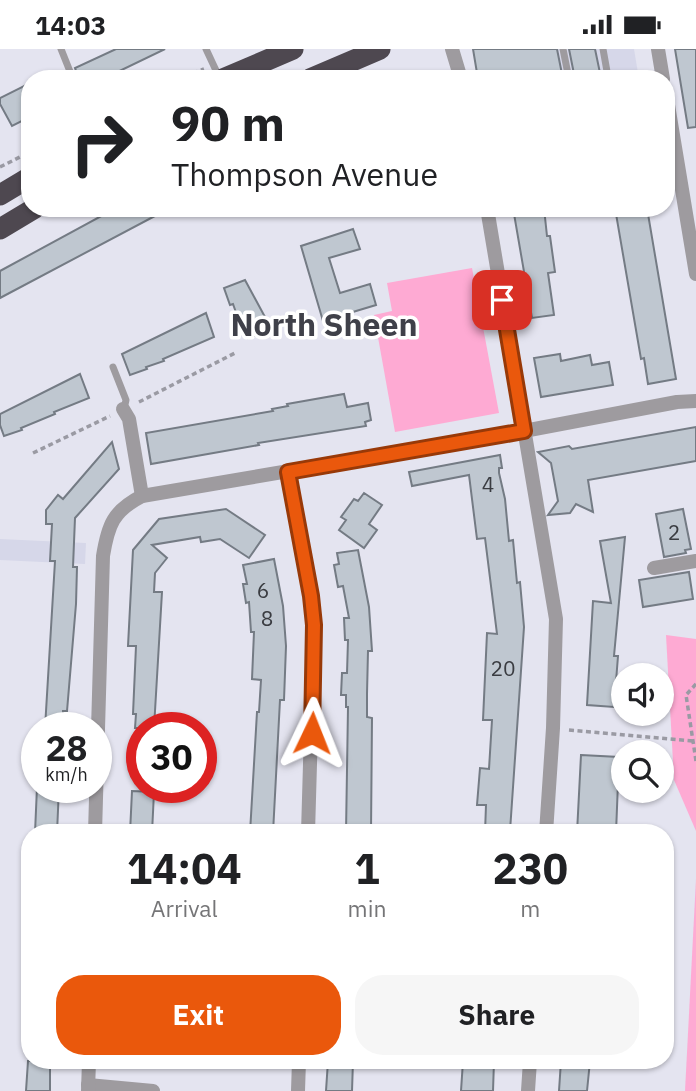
<!DOCTYPE html>
<style>
:root{--surface:#fff;--page:#f6f6f6;--text:#202124;--muted:#757577;--accent:#ea580c}
body{margin:0;font-family:"IBM Plex Sans",sans-serif;background:var(--page);color:var(--text);height:100vh;display:flex;flex-direction:column;font-size:26px;white-space:nowrap}
*{box-sizing:border-box;margin:0}
p{font-size:23px;color:var(--muted)}
.icon{flex:none;width:38px;height:38px;fill:none;stroke:currentColor;stroke-width:2;stroke-linecap:round;stroke-linejoin:round}
.map{position:relative;flex:1;overflow:hidden}
.sheet{position:absolute;left:21px;top:775px;width:653px;height:245px;display:flex;flex-direction:column;background:var(--surface);border-radius:28px;box-shadow:0 2px 5px #0004}
.sheet>*{flex:none}
.hud{position:absolute;left:21px;top:21px;width:654px;height:147px;border-radius:28px;box-shadow:0 2px 5px #0004;background:#fff;color:var(--text);overflow:hidden}
.controls{position:absolute;left:611px;top:614px;display:grid;gap:14px}
.controls a{display:grid;place-items:center;width:63px;height:63px;border-radius:50%;background:var(--surface);box-shadow:0 2px 5px #0004;font-size:35px}
.speed{position:absolute;left:21px;top:663px;display:flex;gap:14px;font-size:35px;font-weight:700;text-align:center}
.speed>*{display:grid;place-content:center;width:91px;height:91px;border-radius:50%;background:var(--surface);box-shadow:0 2px 5px #0004;line-height:1}
.speed small{font-size:18px;font-weight:400}
.speed .limit{border:10px solid #d22;background:#fff;color:#111}
.pin{position:absolute;display:grid;place-items:center;width:60px;height:60px;color:#fff;margin:-30px;border-radius:14px;box-shadow:0 4px 10px #0006}
.me{position:absolute;width:77px;margin:-38px;rotate:2deg;stroke-linejoin:round;filter:drop-shadow(0 0 5px #0008)}
.turn{display:flex;align-items:center;gap:24px;height:147px;padding:0 35px;font-size:32px}
.turn .icon{width:91px;height:91px;stroke-width:2.5}
.turn b{display:block;font-size:49px;line-height:60px}
.eta{display:flex;justify-content:space-evenly;align-items:center;height:119px;text-align:center}
.eta b{font-size:42px;font-weight:800;line-height:49px}
.primary-button{display:flex;gap:14px;margin-top:auto;padding:14px 35px}
.primary-button a{flex:1;height:80px;border-radius:28px;background:var(--accent);color:#fff;font-size:28px;font-weight:800;line-height:80px;text-align:center}
.primary-button a+a{background:var(--page);color:var(--text)}
.status{display:flex;justify-content:space-between;align-items:center;height:49px;padding:0 35px;background:var(--surface);direction:ltr}
.status svg{height:19px;fill:currentColor}
.map>svg:first-child{display:block}
.built{fill:#d6d7e9}
.green{fill:#feaad3}
.building{fill:#bfc7d0;stroke:#747b84;stroke-width:2}
.lines{fill:none;stroke-linecap:round;stroke-linejoin:round}
.path{stroke:#9a9aa3;stroke-width:3.5;stroke-dasharray:5 3.5;stroke-linecap:butt}
.lane{stroke:#9e9b9f;stroke-width:7}
.street{stroke:#9e9b9f;stroke-width:14}
.highway{stroke:#4e4850;stroke-width:21}
.route-casing{stroke:#983908;stroke-width:18}
.route{stroke:#ea580c;stroke-width:12}
.labels{text-anchor:middle;dominant-baseline:central;stroke-width:7;stroke-linejoin:round;paint-order:stroke}
.number-label{font-size:21px;fill:#3a3c41}
.district-label{font-size:32px;font-weight:bold;fill:#3f4049;stroke:#fff}
</style>
<div class="status"><b>14:03</b><svg viewBox="0 0 49 12"><path d="M0 12V9h3v3zM5 12V6h3v6zM10 12V3h3v9zM15 12V0h3v12zM26 1h20v11H26zM47 4h2v5h-2z"/></svg></div>
<div class="map">
<svg width="696" height="1042" viewBox="0 0 696 1042">
<rect width="100%" height="100%" fill="#e4e4f0"/>
<g class="built">
<polygon points="497,0 634,0 639,30 503,30"/>
<polygon points="0,490 86,494 85,515 0,511"/>
</g>
<g class="green">
<polygon points="472,219 499,364 395,383 374,266 392,262 387,234"/>
<polygon points="666,586 696,590 696,782 674,731"/>
<polygon points="696,830 696,1042 685,1042"/>
</g>
<g class="building">
<polygon points="116,0 165,0 103,30 79,30 75,19"/>
<polygon points="473,0 557,0 563,30 478,30"/>
<polygon points="569,0 595,0 600,24 575,30"/>
<polygon points="675,0 696,0 696,78 688,79"/>
<polygon points="30,34 30,68 12,77 0,55 0,49"/>
<polygon points="116,159 170,159 0,249 0,222"/>
<polygon points="513,159 544,159 547,187 550,187 555,223 548,224 554,266 532,269"/>
<polygon points="615,159 647,159 676,330 648,335 644,309 641,310"/>
<polygon points="353,180 360,200 329,209 340,244 370,235 376,256 323,272 301,197"/>
<polygon points="245,231 272,281 248,289 242,271 239,272 233,255 230,256 224,239"/>
<polygon points="206,264 214,288 163,310 164,312 146,318 147,320 130,326 122,305"/>
<polygon points="560,305 561,312 590,306 592,316 609,313 613,336 541,348 534,309"/>
<polygon points="80,325 89,349 54,363 55,365 21,379 22,381 4,387 0,376 0,365"/>
<polygon points="344,345 347,358 368,354 371,371 365,373 366,377 258,394 259,396 151,415 146,384 273,362 272,360 288,357 287,355"/>
<polygon points="696,378 696,412 588,431 593,463 576,455 570,464 548,466 558,452 551,414 538,403 569,397 572,400"/>
<polygon points="112,393 119,420 75,469 73,518 77,518 76,555 67,662 63,662 63,679 45,679 55,512 50,512 52,475 46,475 46,461 58,446 63,450"/>
<polygon points="500,406 502,419 499,419 499,424 505,450 509,492 513,491 517,534 520,533 524,578 510,782 510,784 485,784 486,756 477,756 480,719 489,720 492,671 483,671 487,584 497,585 485,489 477,490 469,426 412,437 409,423"/>
<polygon points="364,444 382,456 369,475 377,481 364,499 339,481 346,471 341,468 354,450 358,452"/>
<polygon points="226,460 265,486 249,509 220,490 201,493 200,488 152,496 167,509 155,524 154,543 162,543 154,679 135,679 136,665 133,665 136,597 128,597 133,501 159,470"/>
<polygon points="683,460 691,500 685,501 686,504 664,508 656,465"/>
<polygon points="625,488 614,607 618,607 614,658 587,656 593,552 611,554 600,492"/>
<polygon points="358,501 369,558 372,602 368,602 367,645 367,668 372,669 371,784 346,784 348,658 346,658 346,646 341,646 342,624 347,624 348,591 345,591 344,569 349,569 343,537 338,538 334,516 339,515 337,504"/>
<polygon points="274,510 283,557 286,597 284,651 280,651 273,784 250,784 257,663 259,663 261,631 252,630 254,583 251,583 249,553 246,554 243,535 247,535 243,516"/>
<polygon points="689,523 693,550 643,558 639,531"/>
<polygon points="581,706 619,708 616,784 577,784"/>
<polygon points="37,738 59,738 57,784 35,784"/>
<polygon points="132,742 154,743 152,784 130,784"/>
<polygon points="28,1012 50,1012 50,1042 26,1042"/>
<polygon points="328,1012 353,1012 352,1042 326,1042"/>
<polygon points="463,1012 494,1012 493,1042 461,1042"/>
<polygon points="561,1012 590,1012 587,1042 559,1042"/>
</g>
<g class="lines">
<g class="path">
<polyline points="177,30 204,20"/>
<polyline points="0,118 30,103"/>
<polyline points="139,353 235,304"/>
<polyline points="33,404 110,367"/>
<polyline points="696,635 686,646 696,712"/>
<polyline points="569,681 693,692"/>
</g>
<g class="lane">
<polyline points="61,0 73,30"/>
<polyline points="206,0 220,30"/>
<polyline points="563,0 569,30"/>
<polyline points="601,30 608,28 603,0"/>
<polyline points="113,318 126,351 124,360"/>
</g>
<g class="street">
<polyline points="452,0 461,30"/>
<polyline points="658,0 663,30"/>
<polyline points="667,50 696,225"/>
<polyline points="487,159 556,570 553,679 546,784"/>
<polyline points="123,360 129,370 142,447"/>
<polyline points="288,423 311,547 314,577 308,784"/>
<polyline points="654,519 696,512"/>
<path d="M95,784L103,507C108,476 113,462 142,447L524,382L677,353L696,352"/>
<polyline points="88,1036 153,1042"/>
<polyline points="88,1042 89,1012"/>
<polyline points="298,1042 299,1012"/>
<polyline points="528,1042 530,1012"/>
</g>
<g class="highway">
<polyline points="223,30 293,0"/>
<polyline points="310,30 380,0"/>
<polyline points="0,146 30,128"/>
<polyline points="0,180 35,159"/>
</g>
</g>
<g class="lines">
<defs>
<polyline id="route" points="312,684 314,576 311,547 288,423 524,382 502,251"/>
</defs>
<use href="#route" class="route-casing"/>
<use href="#route" class="route"/>
</g>
<g class="labels">
<g class="number-label">
<text x="488" y="435">4</text>
<text x="674" y="483">2</text>
<text x="263" y="541">6</text>
<text x="267" y="569">8</text>
<text x="503" y="619">20</text>
</g>
<g class="district-label">
<text x="324" y="275">North Sheen</text>
</g>
</g>
</svg>
<div class="controls">
<a><svg class="icon" aria-label="sound" viewBox="0 0 24 24"><path d="M4 9h4l5-4v14l-5-4H4zM17 9q2 3 0 6"/></svg></a>
<a><svg class="icon" aria-label="search" viewBox="0 0 24 24"><circle cx="10" cy="10" r="6"/><path d="M15 15l6 6"/></svg></a>
</div>
<div class="speed"><div>28<small>km/h</small></div><div class="limit">30</div></div>
<div class="pin" style="left:502px;top:251px;background:#d93025"><svg class="icon" aria-label="arrive" viewBox="0 0 24 24"><path d="M6 21V4h12l-3 4 3 4H6"/></svg></div>
<svg class="me" style="left:312px;top:684px" viewBox="-20 -20 40 40"><path d="M0-17L14 15 0 8-14 15z" fill="#ea580c" stroke="#fff" stroke-width="4"/></svg>
<div class="hud">
<div class="turn"><svg class="icon" aria-label="right" viewBox="0 0 24 24"><path d="M7 20v-9h11M14 6l5 5-5 5"/></svg><div><b>90 m</b>Thompson Avenue</div></div>
</div>
<section class="sheet">
<div class="eta">
<div><b>14:04</b><p>Arrival</p></div>
<div><b>1</b><p>min</p></div>
<div><b>230</b><p>m</p></div>
</div>
<div class="primary-button"><a>Exit</a><a>Share</a></div>
</section>
</div>
